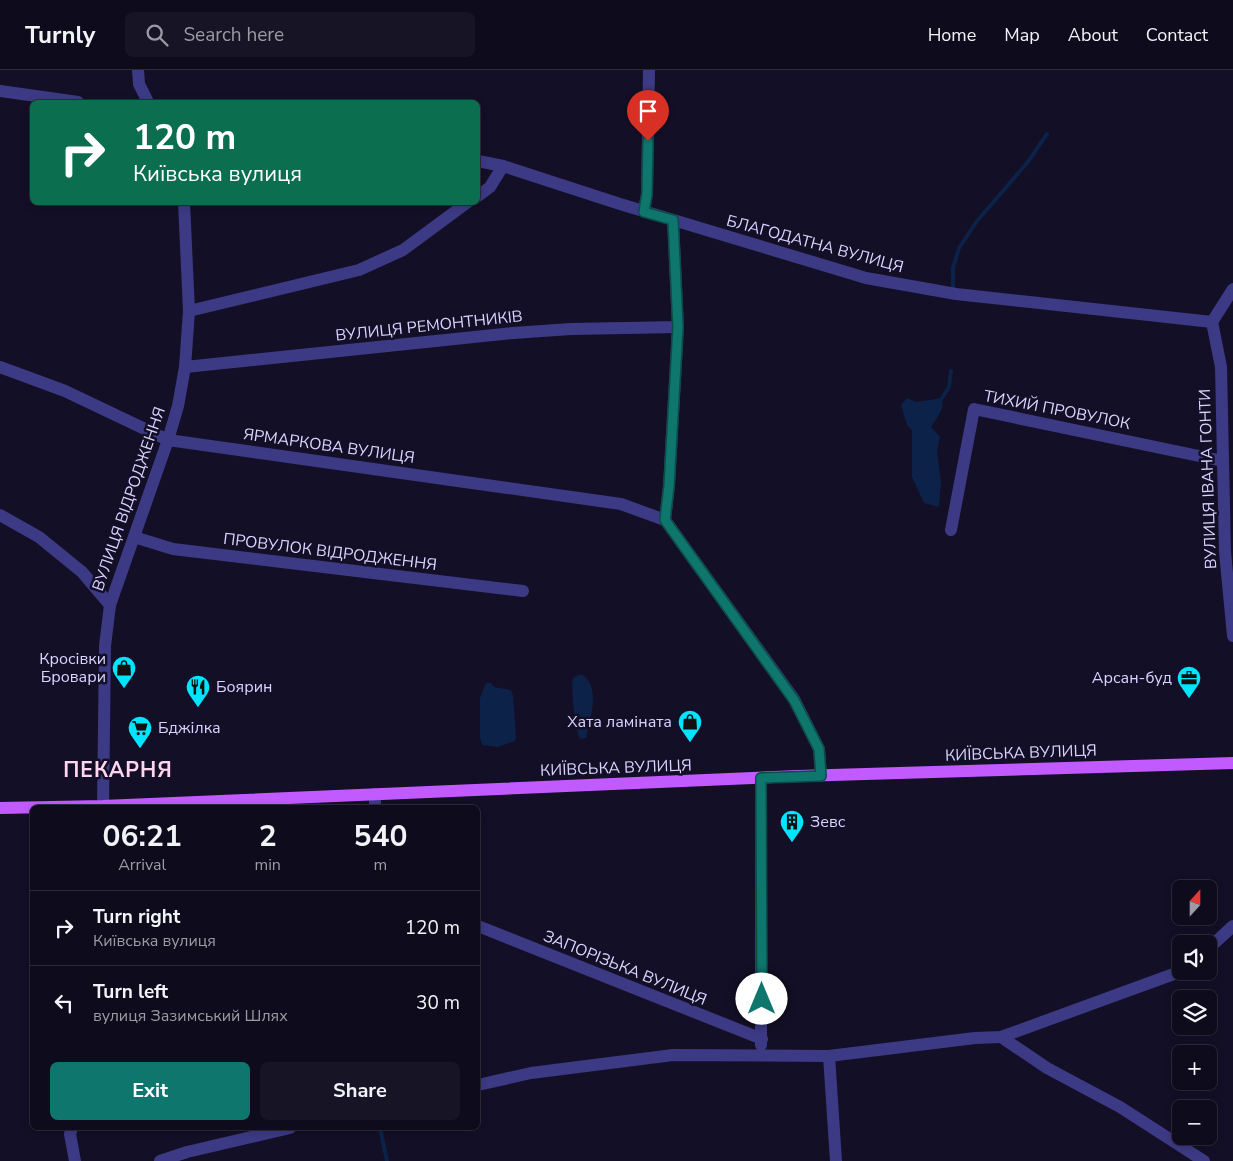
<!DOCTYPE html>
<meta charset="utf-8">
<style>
:root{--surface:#0e0b1c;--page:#171425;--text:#f1f3f6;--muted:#9b9ba3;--line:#2e2b3b;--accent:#0f766e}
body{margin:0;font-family:"Nunito Sans",sans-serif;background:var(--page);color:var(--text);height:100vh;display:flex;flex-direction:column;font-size:19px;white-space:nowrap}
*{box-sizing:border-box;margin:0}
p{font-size:16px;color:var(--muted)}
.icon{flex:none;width:28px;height:28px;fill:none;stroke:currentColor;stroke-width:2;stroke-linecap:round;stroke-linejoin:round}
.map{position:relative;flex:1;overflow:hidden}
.drawer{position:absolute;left:30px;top:735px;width:450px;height:325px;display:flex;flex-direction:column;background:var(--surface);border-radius:8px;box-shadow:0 2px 8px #0003,0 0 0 1px var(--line)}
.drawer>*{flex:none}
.top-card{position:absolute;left:30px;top:30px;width:450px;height:105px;border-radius:8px;box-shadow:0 2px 8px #0003,0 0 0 1px var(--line);background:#0b6e4f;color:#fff;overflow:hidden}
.needle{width:32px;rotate:21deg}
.controls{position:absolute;left:1172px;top:810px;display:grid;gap:10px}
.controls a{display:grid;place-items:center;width:45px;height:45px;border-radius:8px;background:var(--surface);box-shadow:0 2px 8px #0003,0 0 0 1px var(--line);font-size:25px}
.pin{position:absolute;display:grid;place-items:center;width:42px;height:42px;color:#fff;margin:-51px -21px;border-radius:50% 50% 50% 0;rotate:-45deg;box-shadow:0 0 5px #0007}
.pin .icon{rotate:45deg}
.me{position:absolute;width:55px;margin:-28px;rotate:0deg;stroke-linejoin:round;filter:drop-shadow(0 0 4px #0008)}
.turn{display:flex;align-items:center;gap:18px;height:105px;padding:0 20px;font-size:22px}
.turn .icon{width:65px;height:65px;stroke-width:2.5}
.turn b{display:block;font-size:35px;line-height:42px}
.eta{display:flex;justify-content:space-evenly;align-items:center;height:85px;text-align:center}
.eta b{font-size:30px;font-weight:700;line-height:35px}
.primary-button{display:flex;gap:10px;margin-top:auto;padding:10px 20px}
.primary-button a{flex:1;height:58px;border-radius:8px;background:var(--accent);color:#fff;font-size:20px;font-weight:700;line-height:58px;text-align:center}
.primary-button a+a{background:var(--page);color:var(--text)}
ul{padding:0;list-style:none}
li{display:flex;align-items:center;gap:15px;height:75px;padding:0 20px;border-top:1px solid var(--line)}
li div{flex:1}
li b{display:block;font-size:19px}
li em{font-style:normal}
header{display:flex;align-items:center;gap:30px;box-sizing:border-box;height:70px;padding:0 25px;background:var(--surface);border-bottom:1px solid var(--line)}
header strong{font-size:24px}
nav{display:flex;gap:28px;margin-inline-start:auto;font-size:18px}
.search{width:350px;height:45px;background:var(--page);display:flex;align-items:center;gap:12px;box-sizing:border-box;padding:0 18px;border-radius:8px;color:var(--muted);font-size:19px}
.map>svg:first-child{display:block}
.water{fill:#0c2248}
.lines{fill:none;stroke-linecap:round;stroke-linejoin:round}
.stream{stroke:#0c2248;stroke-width:4}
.minor{stroke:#3d3a85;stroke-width:12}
.major{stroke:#c25bff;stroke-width:12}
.route-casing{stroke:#0a4d48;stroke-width:12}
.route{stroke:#0f766e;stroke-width:9}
.labels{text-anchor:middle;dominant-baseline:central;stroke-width:5;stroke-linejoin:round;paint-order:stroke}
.street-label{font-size:16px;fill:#d9d4ff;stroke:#130f26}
.poi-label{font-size:16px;fill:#d9d4ff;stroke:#130f26;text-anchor:end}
.district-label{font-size:21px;font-weight:bold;letter-spacing:1px;fill:#ffd6f0;stroke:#130f26}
</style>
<header>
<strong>Turnly</strong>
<div class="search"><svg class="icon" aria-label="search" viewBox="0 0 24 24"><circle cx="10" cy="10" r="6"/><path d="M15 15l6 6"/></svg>Search here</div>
<nav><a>Home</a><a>Map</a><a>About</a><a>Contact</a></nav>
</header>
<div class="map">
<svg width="1233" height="1091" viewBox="0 0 1233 1091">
<rect width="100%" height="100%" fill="#130f26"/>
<g class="water">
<path d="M907,328L916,332L942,328C945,339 937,348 931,357L940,367L937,381L941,412L939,437L924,433L912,407V360L907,355L901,335Z"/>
<path d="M578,605H583C601,619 590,649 586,668L580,669C576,665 570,615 573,608Z"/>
<polygon points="486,613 491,613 494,617 511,620 513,626 516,666 515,671 498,677 482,675 480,668 480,628"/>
</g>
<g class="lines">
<g class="stream">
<polyline points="953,220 953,198 959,178 977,151 1027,93 1047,64"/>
<polyline points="942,328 949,317 951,301"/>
<polyline points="380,1058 387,1091"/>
</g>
<g class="minor">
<polyline points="138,0 139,14 148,32"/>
<polyline points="0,21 78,32"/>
<polyline points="478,91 503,96 620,134 866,208 956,224 1212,252"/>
<polyline points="478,126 490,117 503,96"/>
<polyline points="644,141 647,124 649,0"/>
<polyline points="673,151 678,257 669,416 665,450 794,629 819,679 821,706"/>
<polyline points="189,241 359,200 403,180 468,132"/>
<polyline points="1212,252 1221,297 1225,482 1233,566"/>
<polyline points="1212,252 1233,219"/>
<polyline points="0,297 65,321 168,370 621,434 665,450"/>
<polyline points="185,297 513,263 571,259 678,257"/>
<polyline points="0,445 39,467 82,502 110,535"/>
<polyline points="951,460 974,339 1223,391"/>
<polyline points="134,467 173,479 523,521"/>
<polyline points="761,708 761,975"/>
<polyline points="103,738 105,576 110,535 168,370 178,336 185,297 189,241 184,132"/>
<polyline points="375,738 375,724"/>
<polyline points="478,856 762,969"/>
<polyline points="1209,878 1233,856"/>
<polyline points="1001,967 1047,998 1120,1037 1204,1091"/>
<polyline points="829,986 836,1091"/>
<polyline points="478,1015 531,1003 673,985 829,986 975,968 1001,967 1182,901"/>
<polyline points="72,1058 70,1064 75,1091"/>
<polyline points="160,1091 187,1082 290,1058"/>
</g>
<polyline class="major" points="0,738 103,736 798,706 1233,693"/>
</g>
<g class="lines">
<defs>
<polyline id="route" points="648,71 647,124 644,142 673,150 678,257 669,416 665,450 794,630 819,679 821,706 761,708 762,929"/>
</defs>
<use href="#route" class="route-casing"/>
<use href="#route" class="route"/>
</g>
<defs>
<symbol id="shop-pin" viewBox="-11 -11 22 30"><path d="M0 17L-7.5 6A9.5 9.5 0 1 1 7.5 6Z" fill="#00e5ff" stroke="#130f26"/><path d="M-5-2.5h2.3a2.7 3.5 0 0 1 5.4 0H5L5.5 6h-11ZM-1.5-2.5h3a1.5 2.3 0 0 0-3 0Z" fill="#111"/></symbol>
<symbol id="office-pin" viewBox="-11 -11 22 30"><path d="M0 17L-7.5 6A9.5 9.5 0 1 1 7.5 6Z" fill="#00e5ff" stroke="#130f26"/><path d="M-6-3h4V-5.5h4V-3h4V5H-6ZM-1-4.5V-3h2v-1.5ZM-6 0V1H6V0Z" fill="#111"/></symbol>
<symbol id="restaurant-pin" viewBox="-11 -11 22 30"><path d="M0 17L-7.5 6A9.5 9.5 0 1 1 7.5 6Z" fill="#00e5ff" stroke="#130f26"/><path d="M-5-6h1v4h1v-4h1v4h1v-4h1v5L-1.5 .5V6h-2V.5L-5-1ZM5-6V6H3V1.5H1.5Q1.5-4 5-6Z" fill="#111"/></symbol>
<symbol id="supermarket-pin" viewBox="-11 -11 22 30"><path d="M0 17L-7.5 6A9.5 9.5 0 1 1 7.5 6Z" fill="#00e5ff" stroke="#130f26"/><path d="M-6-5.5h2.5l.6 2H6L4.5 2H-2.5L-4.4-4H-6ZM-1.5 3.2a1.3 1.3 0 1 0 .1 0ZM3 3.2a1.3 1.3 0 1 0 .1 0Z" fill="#111"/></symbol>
<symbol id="building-pin" viewBox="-11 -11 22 30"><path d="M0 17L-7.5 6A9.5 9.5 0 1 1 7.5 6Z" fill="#00e5ff" stroke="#130f26"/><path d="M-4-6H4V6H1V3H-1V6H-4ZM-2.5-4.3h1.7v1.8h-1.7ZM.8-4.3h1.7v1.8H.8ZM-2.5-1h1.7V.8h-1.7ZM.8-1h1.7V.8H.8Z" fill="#111"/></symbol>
</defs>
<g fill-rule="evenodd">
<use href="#shop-pin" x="110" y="584" width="28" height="38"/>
<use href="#office-pin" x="1175" y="594" width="28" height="38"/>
<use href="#restaurant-pin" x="184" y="603" width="28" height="38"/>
<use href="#shop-pin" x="676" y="638" width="28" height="38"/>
<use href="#supermarket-pin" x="126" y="644" width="28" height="38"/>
<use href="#building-pin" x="778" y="738" width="28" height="38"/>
</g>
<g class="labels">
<g class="street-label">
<text transform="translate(815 174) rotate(15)">БЛАГОДАТНА ВУЛИЦЯ</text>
<text transform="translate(429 256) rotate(-6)">ВУЛИЦЯ РЕМОНТНИКІВ</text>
<text transform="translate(1057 340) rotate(11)">ТИХИЙ ПРОВУЛОК</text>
<text transform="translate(329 376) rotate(8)">ЯРМАРКОВА ВУЛИЦЯ</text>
<text transform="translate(1208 409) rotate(-92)">ВУЛИЦЯ ІВАНА ГОНТИ</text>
<text transform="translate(129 429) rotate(-71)">ВУЛИЦЯ ВІДРОДЖЕННЯ</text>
<text transform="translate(330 482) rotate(7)">ПРОВУЛОК ВІДРОДЖЕННЯ</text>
<text transform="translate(1021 683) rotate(-2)">КИЇВСЬКА ВУЛИЦЯ</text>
<text transform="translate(616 698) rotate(-2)">КИЇВСЬКА ВУЛИЦЯ</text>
<text transform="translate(625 898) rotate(22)">ЗАПОРІЗЬКА ВУЛИЦЯ</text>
</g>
<g class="poi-label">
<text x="106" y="589">Кросівки<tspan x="106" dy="18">Бровари</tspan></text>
<text x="1172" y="608">Арсан-буд</text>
<text x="216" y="617" text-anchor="start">Боярин</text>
<text x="672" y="652">Хата ламіната</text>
<text x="158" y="658" text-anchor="start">Бджілка</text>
<text x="810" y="752" text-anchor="start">Зевс</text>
</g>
<g class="district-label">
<text x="118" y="700">ПЕКАРНЯ</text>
</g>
</g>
</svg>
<div class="controls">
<a><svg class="needle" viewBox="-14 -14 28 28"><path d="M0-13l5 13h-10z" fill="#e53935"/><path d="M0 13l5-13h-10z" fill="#9b9ba3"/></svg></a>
<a><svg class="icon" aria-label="sound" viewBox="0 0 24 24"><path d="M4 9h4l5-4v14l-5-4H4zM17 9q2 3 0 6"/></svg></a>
<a><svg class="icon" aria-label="layers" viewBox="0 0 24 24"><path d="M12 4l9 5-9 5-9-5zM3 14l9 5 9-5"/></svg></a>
<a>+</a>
<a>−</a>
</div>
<div class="pin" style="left:648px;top:71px;background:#d93025"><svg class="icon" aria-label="arrive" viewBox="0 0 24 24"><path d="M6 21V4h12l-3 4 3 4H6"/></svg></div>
<svg class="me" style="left:762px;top:929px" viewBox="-20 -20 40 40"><circle r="19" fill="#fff"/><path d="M0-13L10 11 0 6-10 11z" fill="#0f766e"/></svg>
<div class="top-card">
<div class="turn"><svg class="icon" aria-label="right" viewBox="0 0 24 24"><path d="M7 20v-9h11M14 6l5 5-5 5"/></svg><div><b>120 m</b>Київська вулиця</div></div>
</div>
<section class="drawer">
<div class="eta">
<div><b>06:21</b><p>Arrival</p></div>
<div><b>2</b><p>min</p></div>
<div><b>540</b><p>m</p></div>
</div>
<ul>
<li><svg class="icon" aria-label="right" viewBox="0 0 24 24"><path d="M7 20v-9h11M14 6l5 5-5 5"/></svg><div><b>Turn right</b><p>Київська вулиця</p></div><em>120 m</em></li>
<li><svg class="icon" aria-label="left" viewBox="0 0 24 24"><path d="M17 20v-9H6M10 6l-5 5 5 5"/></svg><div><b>Turn left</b><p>вулиця Зазимський Шлях</p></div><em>30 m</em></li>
</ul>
<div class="primary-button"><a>Exit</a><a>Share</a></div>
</section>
</div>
